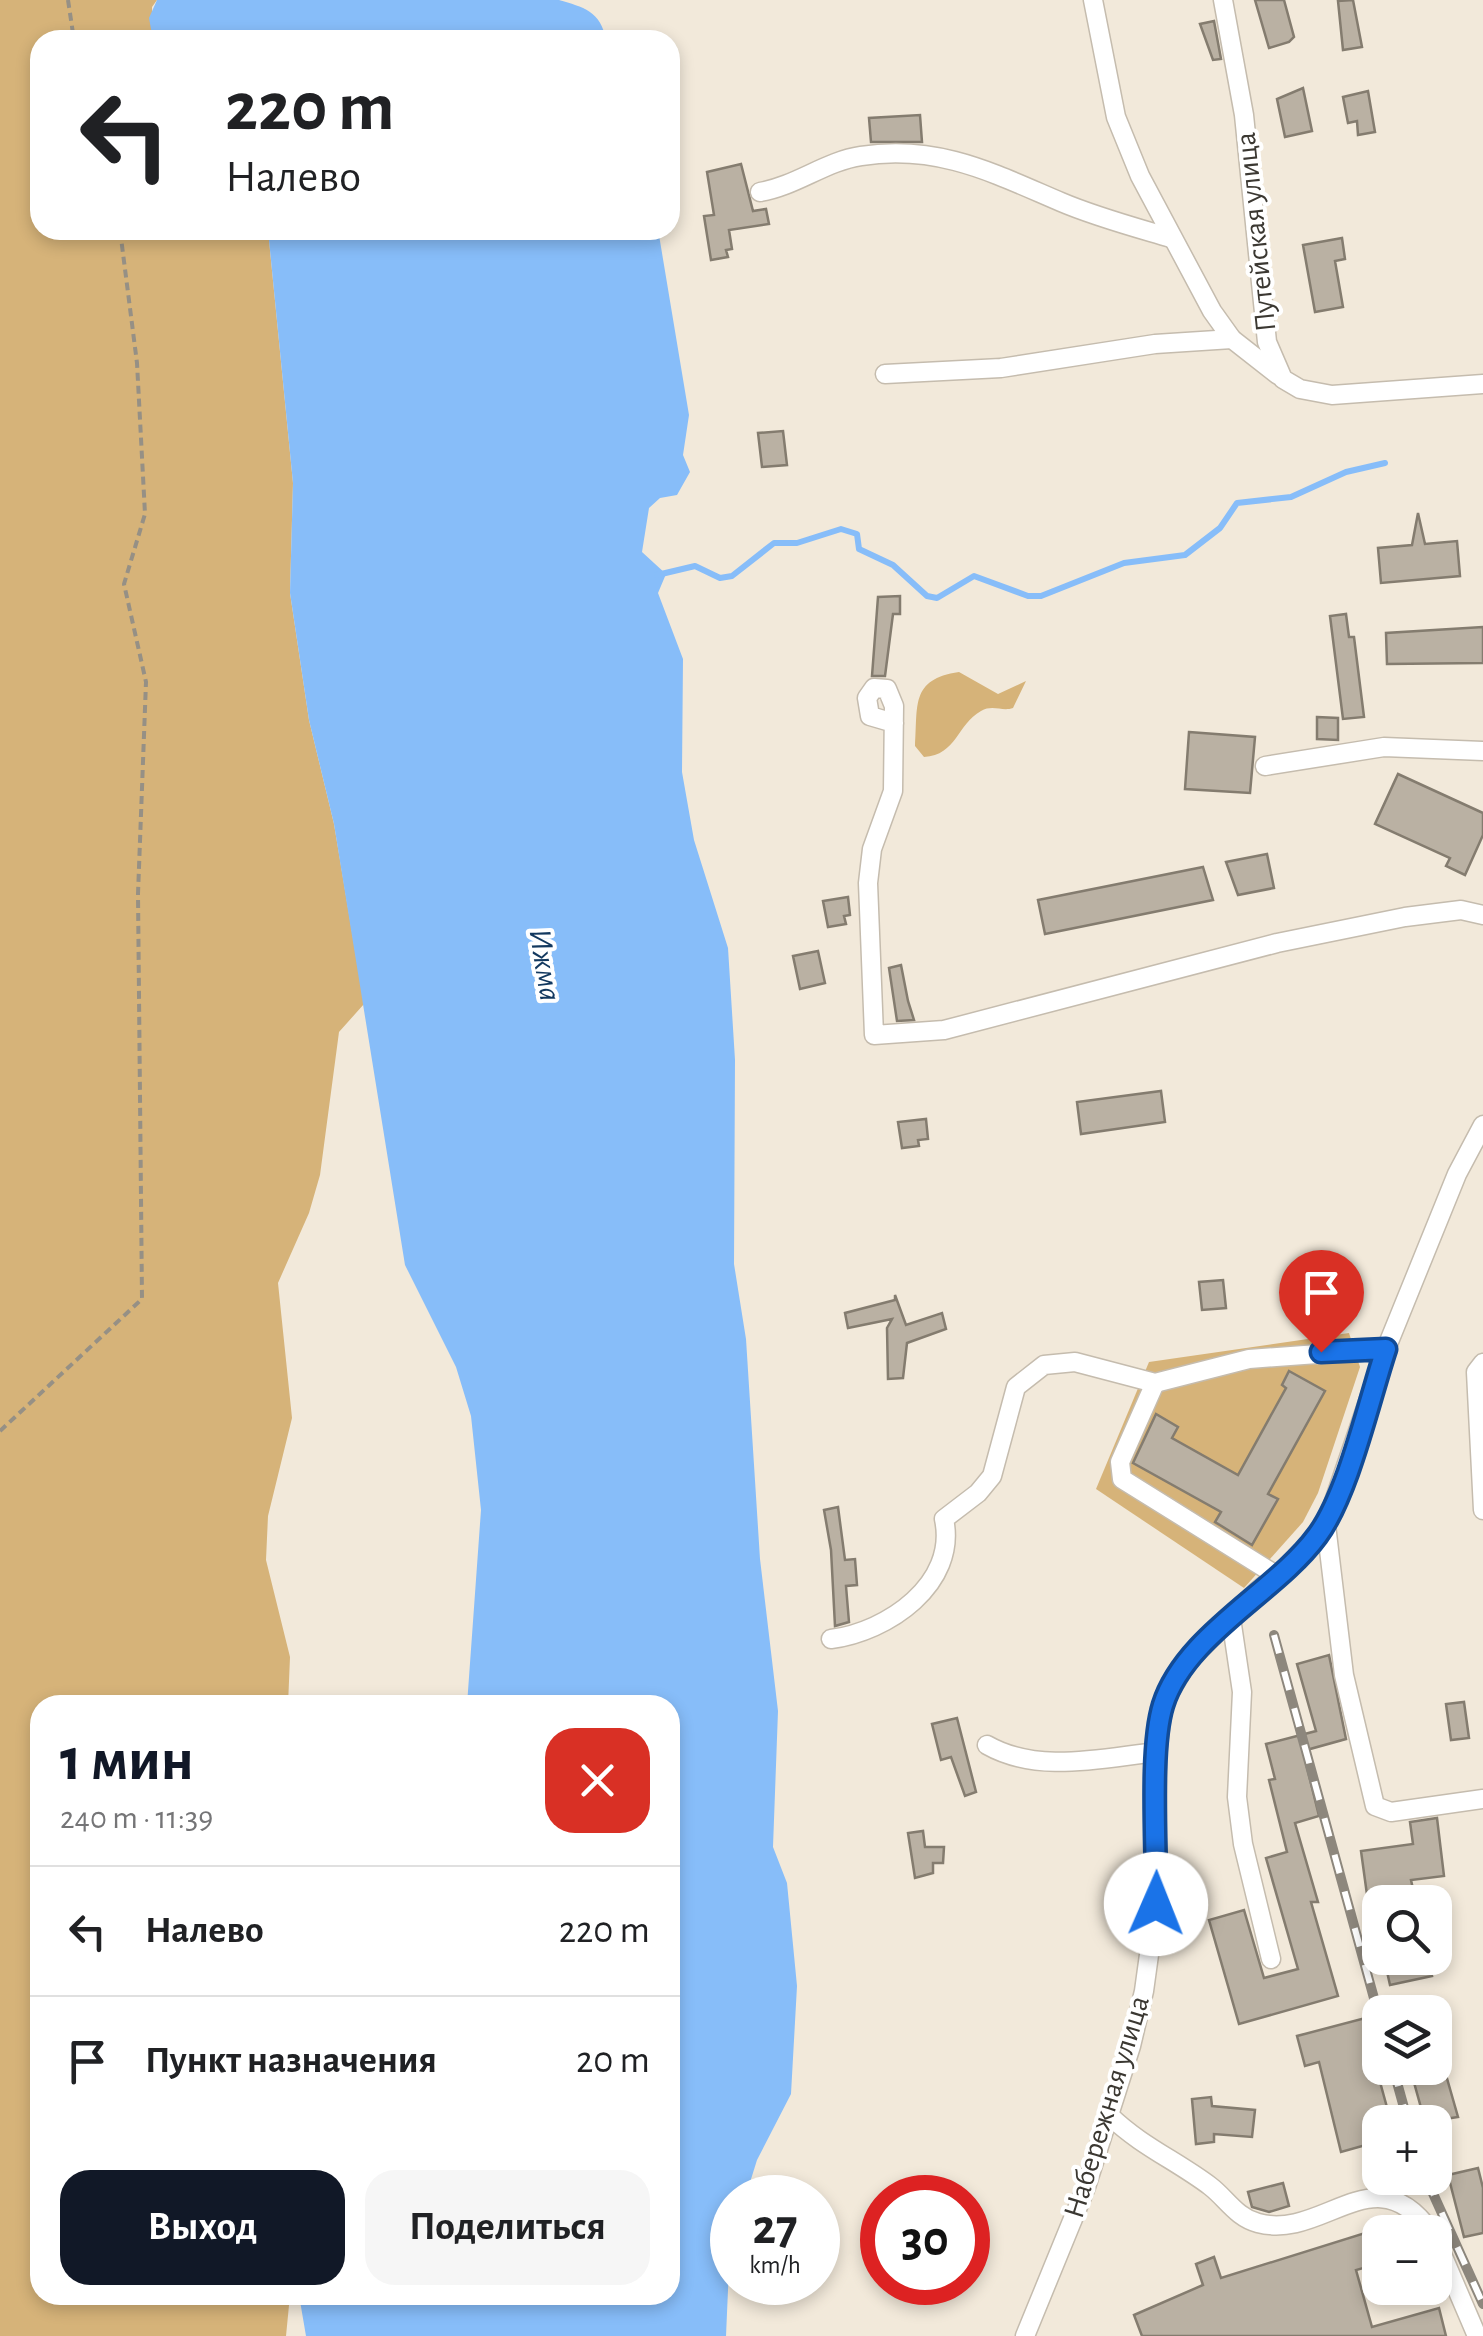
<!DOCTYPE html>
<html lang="ru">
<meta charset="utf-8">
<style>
:root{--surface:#fff;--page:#f6f6f6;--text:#202124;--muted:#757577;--line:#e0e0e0;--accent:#111827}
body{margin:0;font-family:"Alegreya Sans",sans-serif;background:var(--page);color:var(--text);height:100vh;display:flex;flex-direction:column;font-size:38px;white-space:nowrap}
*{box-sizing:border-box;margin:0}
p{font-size:32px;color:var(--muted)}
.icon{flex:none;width:55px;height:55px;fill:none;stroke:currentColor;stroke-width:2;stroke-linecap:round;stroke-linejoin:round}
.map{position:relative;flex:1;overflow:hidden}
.drawer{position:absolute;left:30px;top:1695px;width:650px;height:610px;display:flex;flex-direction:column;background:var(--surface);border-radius:30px;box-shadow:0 5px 15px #0003}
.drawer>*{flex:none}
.hud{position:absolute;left:30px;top:30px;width:650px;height:210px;border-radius:30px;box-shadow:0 5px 15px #0003;background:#fff;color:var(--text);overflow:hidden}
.fabs{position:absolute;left:1362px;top:1885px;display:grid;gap:20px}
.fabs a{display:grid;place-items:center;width:90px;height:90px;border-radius:20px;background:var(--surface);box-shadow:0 5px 15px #0003;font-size:50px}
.speed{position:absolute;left:710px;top:2175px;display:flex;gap:20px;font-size:50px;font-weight:700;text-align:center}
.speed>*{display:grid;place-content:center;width:130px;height:130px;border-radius:50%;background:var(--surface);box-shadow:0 5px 15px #0003;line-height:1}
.speed small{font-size:25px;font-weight:400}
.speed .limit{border:15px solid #d22;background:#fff;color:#111}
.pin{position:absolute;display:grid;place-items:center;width:85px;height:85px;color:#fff;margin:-102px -42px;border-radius:50% 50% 50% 0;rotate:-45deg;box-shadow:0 0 10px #0007}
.pin .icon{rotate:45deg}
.me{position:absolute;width:110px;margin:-55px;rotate:1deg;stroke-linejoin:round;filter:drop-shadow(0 0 8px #0008)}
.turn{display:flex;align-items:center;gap:35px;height:210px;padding:0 30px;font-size:45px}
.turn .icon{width:130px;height:130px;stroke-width:2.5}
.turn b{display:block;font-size:70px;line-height:85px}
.round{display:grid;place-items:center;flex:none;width:105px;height:105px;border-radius:30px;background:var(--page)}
.headline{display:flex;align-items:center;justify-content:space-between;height:170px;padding:0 30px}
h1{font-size:60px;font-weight:600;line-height:75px;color:var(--accent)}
.button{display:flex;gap:20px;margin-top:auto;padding:20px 30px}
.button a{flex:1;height:115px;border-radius:30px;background:var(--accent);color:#fff;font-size:40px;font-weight:600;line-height:115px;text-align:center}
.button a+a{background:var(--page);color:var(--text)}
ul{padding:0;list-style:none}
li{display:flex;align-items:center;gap:30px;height:130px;padding:0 30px;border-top:2px solid var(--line)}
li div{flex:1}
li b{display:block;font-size:38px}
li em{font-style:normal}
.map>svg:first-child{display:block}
.green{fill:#d6b379}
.water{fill:#87bdf9}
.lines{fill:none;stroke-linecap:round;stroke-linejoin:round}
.stream{stroke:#87bdf9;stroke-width:6}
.building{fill:#bab1a3;stroke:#847c6f;stroke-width:2.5}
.minor-casing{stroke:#c5bcae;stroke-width:21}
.path{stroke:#969085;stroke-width:4;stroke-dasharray:8 5;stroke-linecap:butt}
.minor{stroke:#fff;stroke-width:18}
.rail-casing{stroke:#8d877d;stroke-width:10}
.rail{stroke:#fff;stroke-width:6;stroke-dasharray:19;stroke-linecap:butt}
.route-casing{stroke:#114b97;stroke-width:25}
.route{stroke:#1a73e8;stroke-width:18}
.labels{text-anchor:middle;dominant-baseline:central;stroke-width:8;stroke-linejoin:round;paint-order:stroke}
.street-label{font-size:30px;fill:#3b3832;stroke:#fff}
.water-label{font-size:32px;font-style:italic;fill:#12385f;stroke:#fff}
</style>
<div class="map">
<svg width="1483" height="2336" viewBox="0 0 1483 2336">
<rect width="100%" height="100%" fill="#f2e9da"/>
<g class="green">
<polygon points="0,0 157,0 152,7 153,40 40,40 40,230 268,230 293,483 290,593 309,720 334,824 364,1004 339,1032 320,1175 309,1213 278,1283 292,1418 268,1516 266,1560 290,1657 288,1705 40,1705 40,2295 290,2295 286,2336 0,2336"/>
<path d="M959,672L998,694L1026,681L1013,708C1002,712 993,704 981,711C957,724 957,755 924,757L915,746C918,706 910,679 959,672Z"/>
<polygon points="1349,1333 1360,1367 1318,1493 1303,1522 1244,1588 1096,1489 1149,1362"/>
</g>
<g class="water">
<path d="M157,0H559C583,7 601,11 606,40H153L149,18Z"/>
<polygon points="268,230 658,230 660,241 689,415 683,455 690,472 677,495 660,498 649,508 642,552 666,574 658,593 683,659 682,772 694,840 728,948 735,1060 734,1264 746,1339 760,1559 778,1711 773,1847 787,1883 797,1986 791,2094 757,2160 747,2192 757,2197 732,2198 726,2336 306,2336 299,2295 670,2295 670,1705 467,1705 481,1510 471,1416 456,1367 405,1265 334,824 309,720 290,593 293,483"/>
</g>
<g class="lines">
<polyline class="stream" points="657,575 695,566 720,578 732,576 774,543 797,543 841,529 857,534 859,549 893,565 927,596 937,598 974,576 1028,596 1041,596 1124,563 1185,555 1220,528 1237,503 1291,497 1346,472 1385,463"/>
</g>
<g class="building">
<polygon points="1255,0 1284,0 1294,37 1289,42 1269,48"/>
<polygon points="1353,0 1362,47 1343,50 1338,1"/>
<polygon points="1214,21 1221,59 1213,60 1200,24"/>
<polygon points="1303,88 1312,131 1285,137 1277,99"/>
<polygon points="1368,91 1375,132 1358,135 1357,121 1348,123 1343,97"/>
<polygon points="920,115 922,142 871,142 869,118"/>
<polygon points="741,164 753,211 766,209 769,224 729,230 732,249 726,250 728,257 711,260 704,216 714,215 707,172"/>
<polygon points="1342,238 1345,259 1335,261 1343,307 1315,312 1303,245"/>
<polygon points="783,431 787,465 762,467 758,433"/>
<polygon points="1418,513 1425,544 1457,541 1460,576 1381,583 1378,548 1412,545"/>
<polygon points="900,596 900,614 893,614 885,676 872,676 878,597"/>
<polygon points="1346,614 1349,637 1354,637 1364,717 1343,719 1330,616"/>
<polygon points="1483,627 1483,663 1387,664 1386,633"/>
<polygon points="1317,717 1338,718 1338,740 1317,739"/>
<polygon points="1189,732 1255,737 1250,793 1185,789"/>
<polygon points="1398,774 1483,813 1483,835 1465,875 1446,866 1450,858 1375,824"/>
<polygon points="1267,854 1274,888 1238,895 1226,862"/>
<polygon points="1203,867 1213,900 1045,934 1038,900"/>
<polygon points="848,897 850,915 844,916 846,924 828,927 823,901"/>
<polygon points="818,951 825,983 800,989 793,956"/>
<polygon points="901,965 908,1001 914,1020 897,1021 889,968"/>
<polygon points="1161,1091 1165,1122 1081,1134 1077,1102"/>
<polygon points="926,1119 928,1139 918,1140 919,1146 902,1148 898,1122"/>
<polygon points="1223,1280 1226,1308 1202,1310 1199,1282"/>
<polygon points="895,1295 906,1325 942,1313 946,1329 907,1343 903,1378 888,1379 887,1328 892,1319 848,1328 845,1313 895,1300"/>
<polygon points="1289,1371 1325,1391 1268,1494 1278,1499 1252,1545 1215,1522 1221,1512 1133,1463 1156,1414 1178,1427 1172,1438 1238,1475 1286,1388 1282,1385"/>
<polygon points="838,1507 845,1560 855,1559 857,1585 846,1586 849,1622 835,1626 831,1550 824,1510"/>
<polygon points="1329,1655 1346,1739 1303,1751 1319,1816 1295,1823 1318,1902 1311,1902 1338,1996 1239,2024 1209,1920 1244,1910 1264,1978 1298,1969 1266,1858 1287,1852 1269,1780 1275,1779 1266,1744 1316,1731 1297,1664"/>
<polygon points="1464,1702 1469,1738 1451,1740 1446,1704"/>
<polygon points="957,1718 976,1792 965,1796 951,1757 941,1760 932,1724"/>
<polygon points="1437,1818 1444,1876 1411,1880 1416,1902 1368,1902 1361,1851 1413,1844 1410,1822"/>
<polygon points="923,1831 925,1847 944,1847 943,1863 933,1863 933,1873 915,1878 908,1833"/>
<polygon points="1384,1958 1428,1958 1432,1976 1390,1985"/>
<polygon points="1373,2016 1380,2042 1380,2058 1374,2060 1391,2122 1380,2122 1380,2141 1341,2152 1319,2062 1305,2066 1297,2036"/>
<polygon points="1410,2068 1444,2068 1458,2117 1425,2122"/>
<polygon points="1211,2097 1212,2106 1255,2110 1252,2137 1214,2134 1214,2142 1196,2144 1192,2099"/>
<polygon points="1478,2168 1483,2188 1483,2233 1464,2237 1448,2175"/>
<polygon points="1283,2183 1289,2206 1269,2212 1252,2207 1248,2192"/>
<polygon points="1365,2233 1374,2265 1356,2270 1372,2327 1439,2308 1446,2336 1142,2336 1134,2315 1203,2285 1196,2264 1214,2257 1221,2278"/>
</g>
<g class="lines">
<defs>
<g id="minor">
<polyline points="1093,0 1116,117 1140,176 1212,311 1232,339 1278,375"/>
<polyline points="1223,0 1244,115 1267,342 1283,379 1300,389 1332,395 1483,384"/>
<path d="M760,192C796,186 826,161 861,156C938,144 993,173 1061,202C1096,217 1134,227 1171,238"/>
<polyline points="885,374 1001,368 1155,344 1232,339"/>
<polyline points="894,723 870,716 867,698 874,688 887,689 894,706 893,791 872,849 868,883 874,1035 944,1030 1277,943 1405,917 1461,910 1483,915"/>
<polyline points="1265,766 1384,747 1483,751"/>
<polyline points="1483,1363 1476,1372 1483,1510"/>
<polyline points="1155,1383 1120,1462 1122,1479 1276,1575"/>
<polyline points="1326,1525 1344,1675 1375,1806 1391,1812 1483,1799"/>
<polyline points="1231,1618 1242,1692 1237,1797 1243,1844 1271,1959"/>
<path d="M831,1639C887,1632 958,1584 944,1519L978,1493L992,1476L1016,1387L1044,1365L1075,1362L1155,1383L1249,1359L1386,1349"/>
<path d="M987,1745C1038,1774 1101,1758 1157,1752"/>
<path d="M1110,2116C1141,2146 1177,2161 1210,2186C1227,2199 1236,2217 1258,2223C1323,2241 1375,2152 1431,2232"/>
<polyline points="1435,2238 1477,2336"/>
<polyline points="1025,2336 1086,2187 1131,2046 1144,1991 1156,1904 1157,1752 1163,1703 1187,1663 1256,1592 1301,1555 1326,1525 1386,1349 1457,1174 1483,1125"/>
</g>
</defs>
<use href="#minor" class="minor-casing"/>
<g class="path">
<polyline points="68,0 74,40"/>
<polyline points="0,1431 142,1299 138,894 146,682 124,584 145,514 137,363 120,230"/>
</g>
<use href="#minor" class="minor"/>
<defs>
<g id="rail">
<polyline points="1274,1635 1380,2020"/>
<polyline points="1393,2068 1408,2122"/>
<polyline points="1426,2178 1483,2304"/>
</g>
</defs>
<use href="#rail" class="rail-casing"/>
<use href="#rail" class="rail"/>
</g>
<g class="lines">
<defs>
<path id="route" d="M1156,1904C1157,1852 1149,1750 1163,1705C1185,1635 1276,1592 1317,1536C1348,1495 1369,1400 1386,1349L1321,1352"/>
</defs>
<use href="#route" class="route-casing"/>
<use href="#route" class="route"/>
</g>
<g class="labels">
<g class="street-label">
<text transform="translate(1256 232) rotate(-96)">Путейская улица</text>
<text transform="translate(1107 2107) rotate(-73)">Набережная улица</text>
</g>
<g class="water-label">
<text transform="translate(545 965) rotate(81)">Ижма</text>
</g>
</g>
</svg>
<div class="fabs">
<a><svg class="icon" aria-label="search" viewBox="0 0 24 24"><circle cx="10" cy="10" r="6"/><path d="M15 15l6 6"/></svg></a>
<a><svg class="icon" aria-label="layers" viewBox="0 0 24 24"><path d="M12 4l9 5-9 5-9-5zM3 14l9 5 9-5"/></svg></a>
<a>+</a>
<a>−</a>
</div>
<div class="speed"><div>27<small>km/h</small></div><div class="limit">30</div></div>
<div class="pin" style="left:1321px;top:1352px;background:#d93025"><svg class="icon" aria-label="arrive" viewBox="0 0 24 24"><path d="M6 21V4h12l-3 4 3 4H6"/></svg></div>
<svg class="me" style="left:1156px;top:1904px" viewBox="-20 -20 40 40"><circle r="19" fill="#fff"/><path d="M0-13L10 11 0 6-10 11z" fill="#1a73e8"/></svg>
<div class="hud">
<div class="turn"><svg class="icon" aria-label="left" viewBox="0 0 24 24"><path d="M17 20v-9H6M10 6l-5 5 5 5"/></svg><div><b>220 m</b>Налево</div></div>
</div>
<section class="drawer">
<div class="headline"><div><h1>1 мин</h1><p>240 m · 11:39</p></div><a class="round" style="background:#d93025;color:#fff"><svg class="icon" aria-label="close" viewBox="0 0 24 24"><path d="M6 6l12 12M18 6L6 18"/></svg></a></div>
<ul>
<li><svg class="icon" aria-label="left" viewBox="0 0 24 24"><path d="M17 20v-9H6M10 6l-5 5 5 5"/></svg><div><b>Налево</b></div><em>220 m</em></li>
<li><svg class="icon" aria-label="arrive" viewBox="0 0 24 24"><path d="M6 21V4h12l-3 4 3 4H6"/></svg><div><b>Пункт назначения</b></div><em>20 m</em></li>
</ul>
<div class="button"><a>Выход</a><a>Поделиться</a></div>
</section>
</div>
